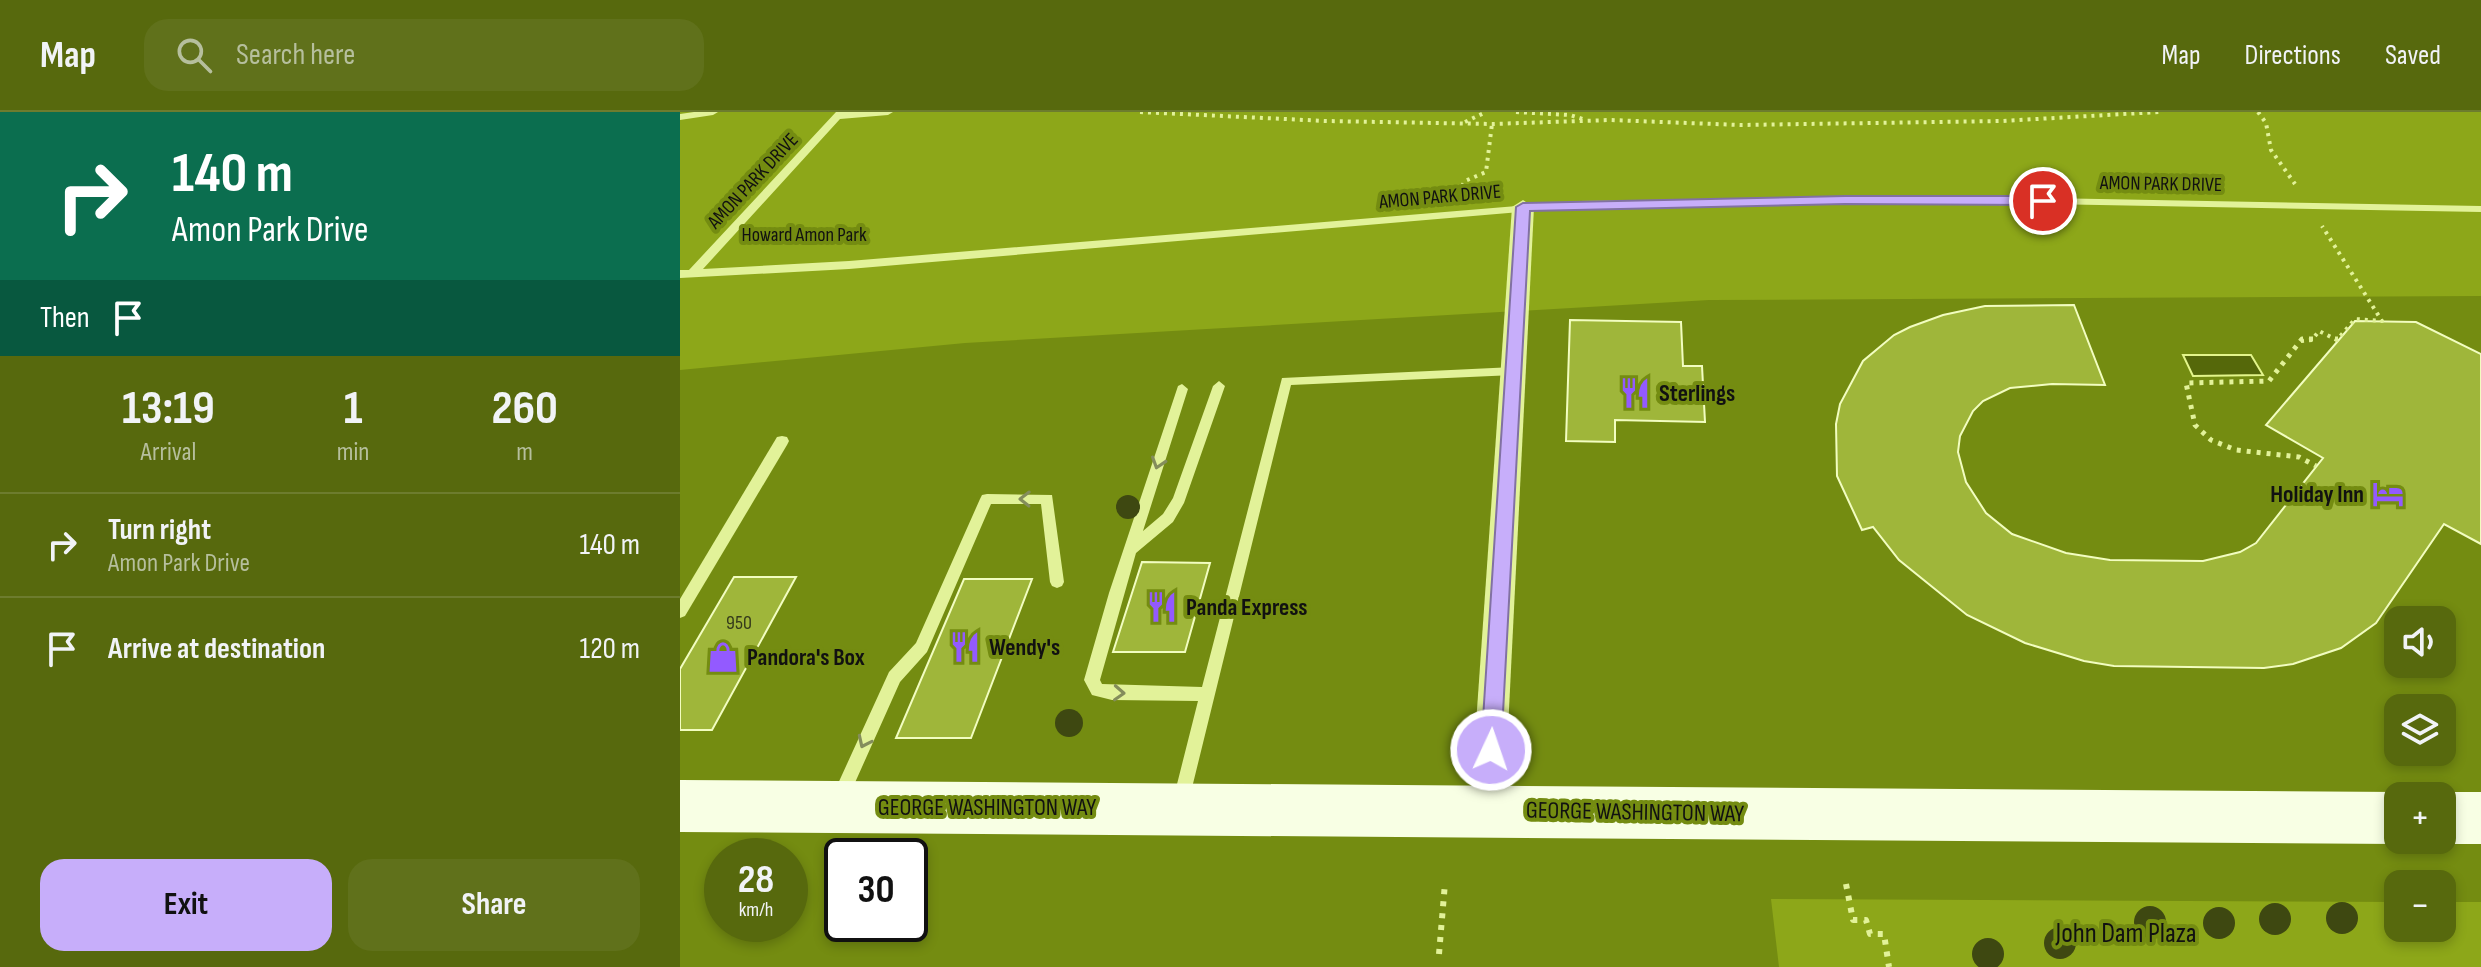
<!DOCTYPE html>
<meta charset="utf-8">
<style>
:root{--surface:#57690d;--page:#60711b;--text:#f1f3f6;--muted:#b6bf9d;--line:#6d7c2e;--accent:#c7aefa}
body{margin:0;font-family:"Sofia Sans Condensed",sans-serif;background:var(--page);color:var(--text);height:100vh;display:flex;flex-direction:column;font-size:30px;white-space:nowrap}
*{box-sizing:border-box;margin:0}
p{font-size:26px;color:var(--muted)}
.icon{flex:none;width:44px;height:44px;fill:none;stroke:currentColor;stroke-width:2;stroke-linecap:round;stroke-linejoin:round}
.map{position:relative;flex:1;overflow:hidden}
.panel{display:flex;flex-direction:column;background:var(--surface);width:680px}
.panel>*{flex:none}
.top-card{background:#0b6e4f;color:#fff;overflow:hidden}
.fabs{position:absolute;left:1704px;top:494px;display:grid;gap:16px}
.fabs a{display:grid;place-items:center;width:72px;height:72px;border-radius:16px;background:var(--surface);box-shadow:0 4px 12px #0003;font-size:40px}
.speed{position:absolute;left:24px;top:726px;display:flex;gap:16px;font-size:40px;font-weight:700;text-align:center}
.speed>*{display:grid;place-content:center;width:104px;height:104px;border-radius:50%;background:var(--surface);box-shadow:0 4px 12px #0003;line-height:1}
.speed small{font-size:20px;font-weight:400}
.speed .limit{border:4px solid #111;border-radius:12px;background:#fff;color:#111}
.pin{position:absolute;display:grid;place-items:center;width:68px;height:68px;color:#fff;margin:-34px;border:4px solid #fff;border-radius:50%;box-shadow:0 2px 8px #0007}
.me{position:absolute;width:88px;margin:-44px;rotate:3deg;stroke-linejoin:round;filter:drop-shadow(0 0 6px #0008)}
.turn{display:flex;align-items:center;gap:28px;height:168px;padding:0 40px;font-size:36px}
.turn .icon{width:104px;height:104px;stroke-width:2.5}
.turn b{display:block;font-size:56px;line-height:68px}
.then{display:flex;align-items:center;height:76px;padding:0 40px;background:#0003;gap:16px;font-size:30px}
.eta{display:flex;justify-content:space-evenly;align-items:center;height:136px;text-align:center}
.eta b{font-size:48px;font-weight:700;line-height:56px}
.button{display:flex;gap:16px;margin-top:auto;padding:16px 40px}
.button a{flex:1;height:92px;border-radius:24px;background:var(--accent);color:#111;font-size:32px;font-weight:700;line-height:92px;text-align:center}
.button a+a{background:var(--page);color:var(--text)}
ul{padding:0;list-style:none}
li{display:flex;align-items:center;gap:24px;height:104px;padding:0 40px;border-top:2px solid var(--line)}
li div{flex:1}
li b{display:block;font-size:30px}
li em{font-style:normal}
header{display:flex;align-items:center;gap:48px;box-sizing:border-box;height:112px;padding:0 40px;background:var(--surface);border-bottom:2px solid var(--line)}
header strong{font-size:38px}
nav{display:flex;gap:44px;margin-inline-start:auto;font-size:28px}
.search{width:560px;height:72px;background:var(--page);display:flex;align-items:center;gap:20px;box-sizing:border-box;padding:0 28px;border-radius:24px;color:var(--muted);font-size:30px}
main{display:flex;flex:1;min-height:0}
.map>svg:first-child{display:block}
.green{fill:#8da719}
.water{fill:#55680a;stroke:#e3f58b;stroke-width:2}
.building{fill:#9fb63a;stroke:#f2fdc0;stroke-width:2}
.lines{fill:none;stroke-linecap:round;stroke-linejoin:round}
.path-far2{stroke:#e2f299;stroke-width:4;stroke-dasharray:3 5;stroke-linecap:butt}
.path-far1{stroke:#e2f299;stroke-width:5;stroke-dasharray:4 6;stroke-linecap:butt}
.path{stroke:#e2f299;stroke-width:6;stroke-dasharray:5 7;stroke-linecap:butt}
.service{fill:#e2f299;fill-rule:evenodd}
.minor{fill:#e2f299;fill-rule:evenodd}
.primary{fill:#f8ffe4;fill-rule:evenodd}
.tree{fill:#3e4811}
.oneway{stroke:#848d5c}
.route{fill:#c7aefa;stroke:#8171a2;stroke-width:2}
.labels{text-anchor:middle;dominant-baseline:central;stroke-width:8;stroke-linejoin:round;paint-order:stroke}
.far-street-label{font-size:20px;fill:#111;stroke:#748c11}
.far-park-label{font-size:20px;fill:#111;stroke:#748c11}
.number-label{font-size:20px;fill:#343a1b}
.poi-label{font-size:24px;font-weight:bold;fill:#111;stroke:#748c11;text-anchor:start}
.street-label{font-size:24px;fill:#111;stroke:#748c11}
.near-park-label{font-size:28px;fill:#111;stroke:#748c11}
</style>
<header>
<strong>Map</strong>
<div class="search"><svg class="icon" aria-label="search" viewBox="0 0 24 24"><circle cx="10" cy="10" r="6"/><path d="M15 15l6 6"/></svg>Search here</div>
<nav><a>Map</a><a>Directions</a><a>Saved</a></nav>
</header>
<main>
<section class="panel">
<div class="top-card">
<div class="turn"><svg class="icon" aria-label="right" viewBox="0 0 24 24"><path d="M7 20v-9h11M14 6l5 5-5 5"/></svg><div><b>140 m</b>Amon Park Drive</div></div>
<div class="then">Then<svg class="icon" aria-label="arrive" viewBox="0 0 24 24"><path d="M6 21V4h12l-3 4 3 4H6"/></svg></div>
</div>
<div class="eta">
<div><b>13:19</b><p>Arrival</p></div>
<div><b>1</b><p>min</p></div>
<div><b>260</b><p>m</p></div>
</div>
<ul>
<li><svg class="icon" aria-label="right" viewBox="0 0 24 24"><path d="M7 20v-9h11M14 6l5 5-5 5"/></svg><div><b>Turn right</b><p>Amon Park Drive</p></div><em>140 m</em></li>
<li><svg class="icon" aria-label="arrive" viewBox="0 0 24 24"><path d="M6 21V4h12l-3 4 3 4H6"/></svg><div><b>Arrive at destination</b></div><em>120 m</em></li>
</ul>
<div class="button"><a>Exit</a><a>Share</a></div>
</section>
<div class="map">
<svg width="1801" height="855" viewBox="0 0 1801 855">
<rect width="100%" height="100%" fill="#748c11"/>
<g class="green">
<polygon points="0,0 1801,0 1801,184 1029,188 285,231 0,258"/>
<polygon points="1091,787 1718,790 1718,816 1762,816 1762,790 1801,790 1801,855 1099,855"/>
</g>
<polygon class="water" points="1503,243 1571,243 1583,263 1513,264"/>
<g class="building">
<polygon points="1394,193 1425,273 1372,272 1330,276 1303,289 1293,299 1280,324 1278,340 1286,370 1306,401 1332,422 1386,441 1430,448 1523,449 1560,440 1576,431 1643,346 1586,313 1675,209 1736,210 1801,242 1801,432 1764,412 1696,511 1661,536 1613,552 1584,556 1434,554 1404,549 1345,531 1287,503 1219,448 1193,415 1182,418 1157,364 1156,312 1160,292 1183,249 1214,223 1230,215 1263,203 1305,194"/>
<polygon points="890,208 1001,210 1003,254 1022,254 1025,310 935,308 935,330 886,329"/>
<polygon points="462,450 530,451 505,540 433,540"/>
<polygon points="54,465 116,465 32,618 0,618 0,557"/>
<polygon points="284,467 352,467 291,626 216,626"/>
</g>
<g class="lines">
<g class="path-far2">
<polyline points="460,0 646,9 812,12 930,8 1060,13 1322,9 1479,0"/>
<polyline points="836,0 890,3 906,8"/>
<polyline points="1578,0 1586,11 1591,38 1615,72"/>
<polyline points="785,10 806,0"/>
<polyline points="778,81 785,69 806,60 812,12"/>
<polyline points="1621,229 1632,228 1639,219 1657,228 1675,207 1702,209 1642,114"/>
</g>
<g class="path-far1">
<polyline points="1633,227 1622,227 1589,269 1506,271 1515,313 1531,328 1556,338 1619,345 1636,354"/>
<polyline points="1655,227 1658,227"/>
</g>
<g class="path">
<polyline points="1166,772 1173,808 1186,808 1190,822 1204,822 1209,855"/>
<polyline points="759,842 765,771"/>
</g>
<g class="service">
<polygon points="14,0 38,0 33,3 0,8 0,2"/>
<polygon points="156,0 213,0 208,3 160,7 23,157 169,149 899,89 1307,85 1801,94 1801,100 1307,91 899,95 169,157 0,166 0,158 9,158"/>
<polygon points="834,255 840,259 834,263 611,273 509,688 507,694 501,696 495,694 493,688 518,589 432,588 412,583 404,568 429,481 498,274 502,272 508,277 463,419 483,402 493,386 533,274 539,269 545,274 504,391 493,410 456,441 420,568 422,572 522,575 602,266"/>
<polygon points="102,324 107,325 109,329 107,333 5,504 0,506 0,487 97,325"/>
<polygon points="307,382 372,383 384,470 382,474 377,476 372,474 370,470 361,392 311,392 247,540 220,570 165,693 159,695 153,693 151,687 209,560 236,531 300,387 302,383"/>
</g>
<polygon class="minor" points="843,88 854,95 824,698 819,710 807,714 795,710 790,698 832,95"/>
<g class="primary">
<polygon points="0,668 1718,680 1728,684 1718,684 1718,728 1728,728 1718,732 0,720"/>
<polygon points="1762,680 1801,680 1801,732 1762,732 1752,728 1762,728 1762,684 1752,684"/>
</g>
</g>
<g class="tree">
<circle cx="448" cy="395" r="12"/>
<circle cx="389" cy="611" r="14"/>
<circle cx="1662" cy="806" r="16"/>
<circle cx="1595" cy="807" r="16"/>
<circle cx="1470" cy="810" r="16"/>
<circle cx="1539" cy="811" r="16"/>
<circle cx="1380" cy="831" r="16"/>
<circle cx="1308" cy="842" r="16"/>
</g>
<defs><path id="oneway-chevron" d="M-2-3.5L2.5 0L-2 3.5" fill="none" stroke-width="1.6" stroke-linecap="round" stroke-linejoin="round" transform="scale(2)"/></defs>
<g class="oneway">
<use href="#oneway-chevron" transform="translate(478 351) rotate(108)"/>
<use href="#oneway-chevron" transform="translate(345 387) rotate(-179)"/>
<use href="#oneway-chevron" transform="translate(439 581) rotate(3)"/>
<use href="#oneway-chevron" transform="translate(184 630) rotate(115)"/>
</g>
<polygon class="route" points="1165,84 1363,84 1370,89 1363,93 1165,92 850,99 821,638 818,645 811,648 804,645 801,638 836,95 843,91"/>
<defs>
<symbol id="restaurant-bare" viewBox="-9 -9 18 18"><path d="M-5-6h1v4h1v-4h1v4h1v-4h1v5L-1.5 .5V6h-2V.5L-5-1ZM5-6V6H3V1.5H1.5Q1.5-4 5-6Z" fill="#935aff" stroke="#748c11" stroke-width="2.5" paint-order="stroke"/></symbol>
<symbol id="hotel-bare" viewBox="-9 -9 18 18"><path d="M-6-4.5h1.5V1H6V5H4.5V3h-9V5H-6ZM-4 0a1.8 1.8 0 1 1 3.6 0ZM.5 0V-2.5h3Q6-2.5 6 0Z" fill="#935aff" stroke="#748c11" stroke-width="2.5" paint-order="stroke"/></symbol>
<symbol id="shop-bare" viewBox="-9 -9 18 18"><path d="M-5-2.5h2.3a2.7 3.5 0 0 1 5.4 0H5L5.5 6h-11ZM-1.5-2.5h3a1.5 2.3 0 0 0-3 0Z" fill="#935aff" stroke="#748c11" stroke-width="2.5" paint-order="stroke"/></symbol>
</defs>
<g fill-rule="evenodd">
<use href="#restaurant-bare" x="933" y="259" width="44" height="44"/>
<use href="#hotel-bare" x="1686" y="360" width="44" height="44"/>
<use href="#restaurant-bare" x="460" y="473" width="44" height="44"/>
<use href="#restaurant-bare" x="263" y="513" width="44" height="44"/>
<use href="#shop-bare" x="21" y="523" width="44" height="44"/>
</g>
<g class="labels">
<g class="far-street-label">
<text transform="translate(73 69) rotate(-47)">AMON PARK DRIVE</text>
<text transform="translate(1481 72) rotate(1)">AMON PARK DRIVE</text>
<text transform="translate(760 85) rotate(-5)">AMON PARK DRIVE</text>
</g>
<g class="far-park-label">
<text x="124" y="123">Howard Amon Park</text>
</g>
<g class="number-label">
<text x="59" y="511">950</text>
</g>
<g class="poi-label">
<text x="979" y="281">Sterlings</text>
<text x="1684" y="382" text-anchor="end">Holiday Inn</text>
<text x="506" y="495">Panda Express</text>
<text x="309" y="535">Wendy's</text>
<text x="67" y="545">Pandora's Box</text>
</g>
<g class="street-label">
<text x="307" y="695">GEORGE WASHINGTON WAY</text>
<text transform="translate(955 700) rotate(1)">GEORGE WASHINGTON WAY</text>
</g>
<g class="near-park-label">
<text x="1446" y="821">John Dam Plaza</text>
</g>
</g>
</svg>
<div class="fabs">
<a><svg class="icon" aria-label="sound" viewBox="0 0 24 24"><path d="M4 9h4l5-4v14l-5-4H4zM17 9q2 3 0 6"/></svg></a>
<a><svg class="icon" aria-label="layers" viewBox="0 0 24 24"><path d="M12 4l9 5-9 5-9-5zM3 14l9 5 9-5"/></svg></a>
<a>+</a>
<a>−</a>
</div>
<div class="speed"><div>28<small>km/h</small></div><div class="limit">30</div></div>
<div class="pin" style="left:1363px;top:89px;background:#d93025"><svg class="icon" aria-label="arrive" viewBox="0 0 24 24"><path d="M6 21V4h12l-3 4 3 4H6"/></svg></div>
<svg class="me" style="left:811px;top:638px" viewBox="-20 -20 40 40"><circle r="17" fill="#c7aefa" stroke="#fff" stroke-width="3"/><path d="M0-11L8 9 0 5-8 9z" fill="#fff"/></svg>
</div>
</main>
